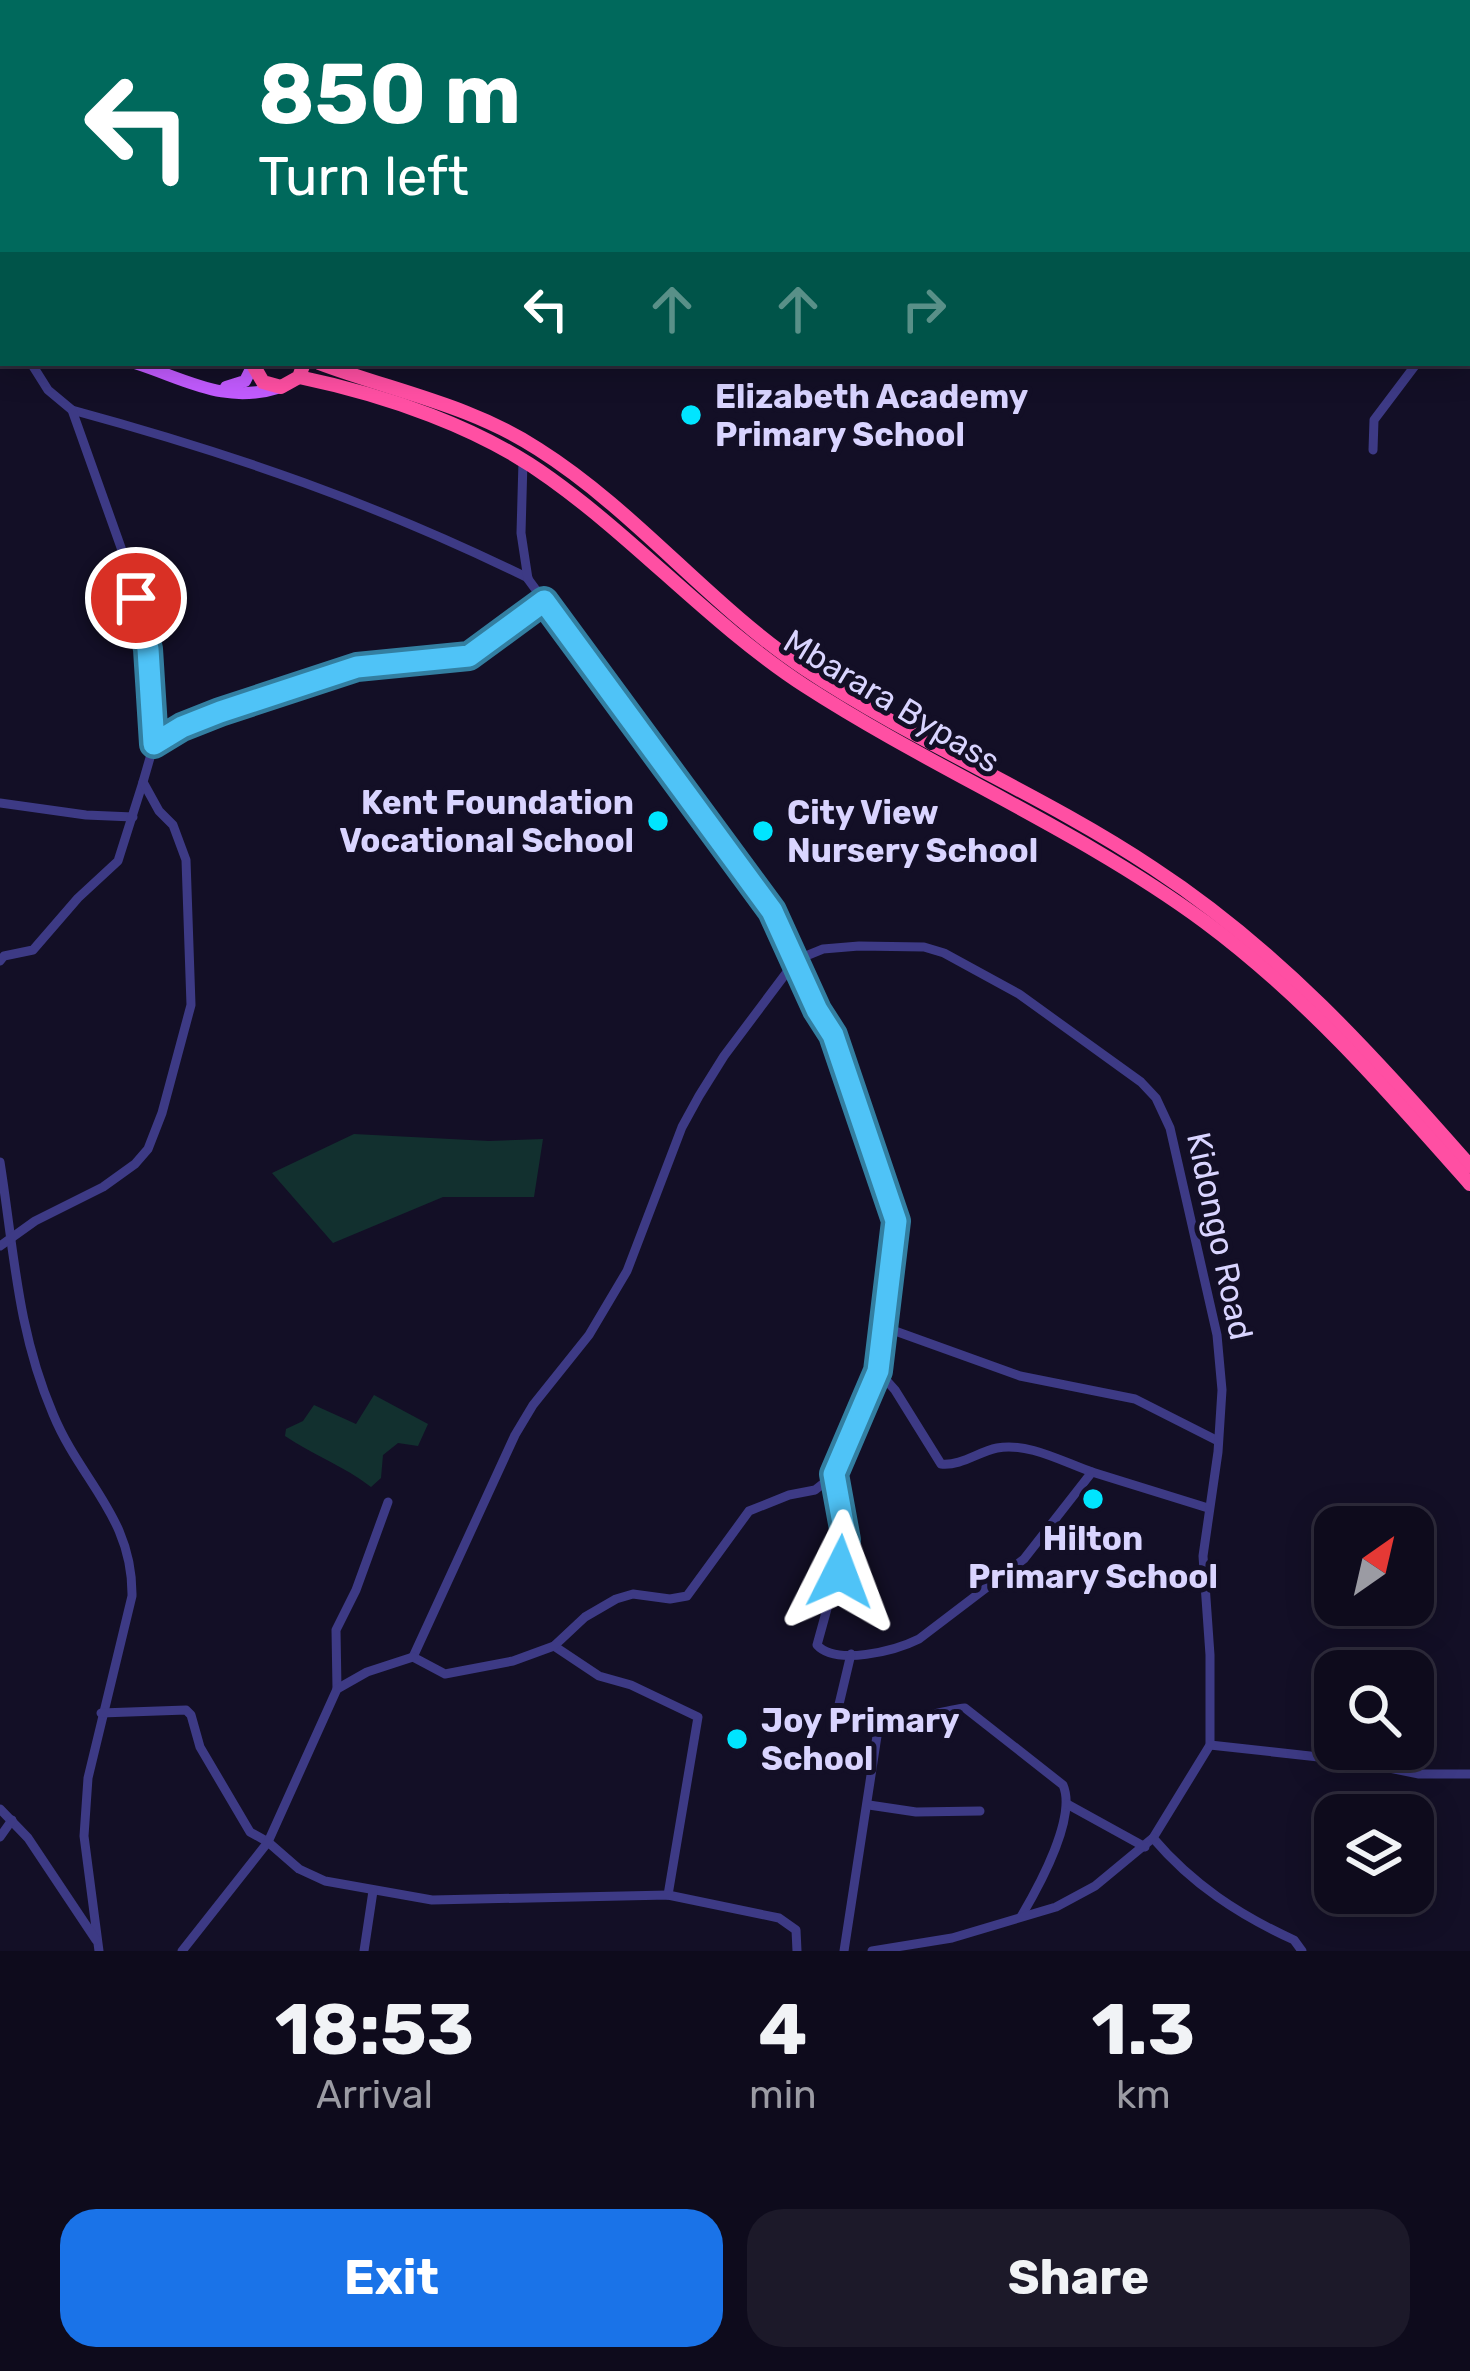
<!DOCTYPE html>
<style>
:root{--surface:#0e0b1c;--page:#1c1929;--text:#f1f3f6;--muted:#9b9ba3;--line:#2e2b3b;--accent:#1a73e8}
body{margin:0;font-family:Rubik,sans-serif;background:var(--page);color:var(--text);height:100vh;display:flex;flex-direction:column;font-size:45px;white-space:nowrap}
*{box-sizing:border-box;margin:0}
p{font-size:39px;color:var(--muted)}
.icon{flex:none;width:66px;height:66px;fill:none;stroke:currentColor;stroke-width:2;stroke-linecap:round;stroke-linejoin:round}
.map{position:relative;height:1951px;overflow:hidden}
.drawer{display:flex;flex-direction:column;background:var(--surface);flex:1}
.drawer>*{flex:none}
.top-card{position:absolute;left:0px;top:0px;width:1470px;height:366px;box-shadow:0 6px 30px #0003,0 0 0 3px var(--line);background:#00695c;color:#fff;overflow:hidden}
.needle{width:78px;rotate:34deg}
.controls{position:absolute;left:1314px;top:1506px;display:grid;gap:24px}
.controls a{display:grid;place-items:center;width:120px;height:120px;border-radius:24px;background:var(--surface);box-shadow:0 6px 30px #0003,0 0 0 3px var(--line);font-size:60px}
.pin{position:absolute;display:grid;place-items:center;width:102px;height:102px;color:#fff;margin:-51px;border:6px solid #fff;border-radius:50%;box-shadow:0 3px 12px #0007}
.me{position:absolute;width:132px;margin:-66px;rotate:3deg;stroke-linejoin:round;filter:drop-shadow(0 0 9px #0008)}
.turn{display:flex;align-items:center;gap:42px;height:252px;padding:0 60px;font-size:54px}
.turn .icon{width:156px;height:156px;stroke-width:2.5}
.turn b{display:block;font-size:84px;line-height:102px}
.lanes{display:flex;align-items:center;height:114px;padding:0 60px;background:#0003;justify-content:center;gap:60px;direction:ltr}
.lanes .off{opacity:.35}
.eta{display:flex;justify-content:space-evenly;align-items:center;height:204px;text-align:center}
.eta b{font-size:72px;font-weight:700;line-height:84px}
.action{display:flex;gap:24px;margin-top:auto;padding:24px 60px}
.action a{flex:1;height:138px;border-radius:36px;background:var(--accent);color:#fff;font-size:48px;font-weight:700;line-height:138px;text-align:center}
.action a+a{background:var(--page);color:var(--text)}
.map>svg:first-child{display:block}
.green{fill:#12302f}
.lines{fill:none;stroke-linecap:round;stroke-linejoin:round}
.minor{stroke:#3d3a85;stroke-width:9}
.major{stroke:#c25bff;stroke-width:12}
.highway{stroke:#ff4fa3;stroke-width:14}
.route-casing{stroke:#337fa1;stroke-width:30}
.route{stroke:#4fc3f7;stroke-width:21}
.poi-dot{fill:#00e5ff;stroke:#130f26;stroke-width:4.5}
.labels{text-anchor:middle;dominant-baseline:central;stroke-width:10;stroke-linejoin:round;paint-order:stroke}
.poi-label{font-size:33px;font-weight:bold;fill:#d9d4ff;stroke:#130f26;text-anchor:start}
.street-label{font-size:33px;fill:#d9d4ff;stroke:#130f26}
</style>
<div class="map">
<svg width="1470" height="1951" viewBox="0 0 1470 1951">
<rect width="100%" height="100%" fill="#130f26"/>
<g class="green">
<polygon points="354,1134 489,1141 543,1139 534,1197 443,1197 333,1243 272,1173"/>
<path d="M374,1395L428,1424L418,1446L398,1443L383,1455L381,1478L371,1487C344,1466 313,1455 285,1436L286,1429L303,1421L314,1405L356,1424Z"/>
</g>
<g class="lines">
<g class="minor">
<polyline points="1119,0 1120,3"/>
<polyline points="218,3 219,0"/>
<polyline points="310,3 310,0"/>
<polyline points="1467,21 1470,22"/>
<polyline points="0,122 3,127"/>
<polyline points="1467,198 1470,198"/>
<path d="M72,410C234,454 377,504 528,578"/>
<polyline points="1373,450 1374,420 1417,363"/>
<polyline points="154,744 220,712 357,667 469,656 545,601"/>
<polyline points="0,803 86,815 133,817"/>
<polyline points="0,961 4,956 33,950 78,898 118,861 143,782"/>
<path d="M0,1162C14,1250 17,1330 53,1414C81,1482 133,1517 132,1596L88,1778L84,1836L99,1951"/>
<polyline points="0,1246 35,1221 103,1187 135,1164 148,1149 162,1113 191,1005 186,860 173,825 159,811 143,782 154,744 153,691 148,649 129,570 72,410 48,390 31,363"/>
<polyline points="884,1327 1020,1376 1135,1399 1218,1441"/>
<path d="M878,1371L895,1390L941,1464C961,1466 978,1452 997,1448C1028,1442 1063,1462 1092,1472"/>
<path d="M834,1475L846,1540L817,1645C836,1666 895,1651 919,1639L1024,1559L1092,1472L1208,1508"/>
<polyline points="554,1646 599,1676 631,1685 698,1717 668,1895"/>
<path d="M851,1654L836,1717C867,1737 930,1712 965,1708L1063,1785C1077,1817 1039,1886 1022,1915"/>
<polyline points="413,1657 515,1435 533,1405 589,1335 627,1271 682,1127 699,1096 724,1056 796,960 823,949 859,946 924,947 944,953 1019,994 1141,1082 1156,1098 1170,1128 1217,1335 1222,1390 1218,1452 1203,1556 1210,1655 1210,1745 1153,1838 1095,1886 1056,1907 952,1938 872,1951"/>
<polyline points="413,1657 445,1674 513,1661 554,1646 585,1617 616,1599 633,1594 670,1599 687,1596 749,1511 789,1495 815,1490 834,1475 878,1371 896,1221 833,1035 817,1010 772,911 528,579 521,533 523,461"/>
<polyline points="337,1689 336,1630 356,1590 388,1502"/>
<polyline points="101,1713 186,1710 191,1715 200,1747 250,1832 268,1842 299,1869 325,1881 432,1900 668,1895 779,1918 796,1930 797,1951"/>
<polyline points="1210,1745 1355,1761 1419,1774 1470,1774"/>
<polyline points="1067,1804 1145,1847"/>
<polyline points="869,1805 916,1812 980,1811"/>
<polyline points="0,1809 28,1838 96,1940"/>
<polyline points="0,1837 12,1820"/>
<path d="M1153,1838C1192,1884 1239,1915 1294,1940L1302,1951"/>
<polyline points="182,1951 268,1842 337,1689 367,1672 413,1657"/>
<polyline points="364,1951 373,1891"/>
<polyline points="844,1951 879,1723"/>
</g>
<g class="major">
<polyline points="1421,3 1426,0"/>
<polyline points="0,362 3,362"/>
<path d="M135,363C188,380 225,405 281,387"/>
<polyline points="226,387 245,381 252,367"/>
</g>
<g class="highway">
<polyline points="0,263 3,264"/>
<polyline points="0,280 3,281"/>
<polyline points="252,363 263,382 281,387 299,377 304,363"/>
<path d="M319,363C393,391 471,405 538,449C636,511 709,605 805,669C916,743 1042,794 1153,868C1277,949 1373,1055 1470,1166"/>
<path d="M299,377C385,395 480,427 551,479C640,543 713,626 805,686C935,770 1080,830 1205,922C1306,997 1387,1090 1470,1184"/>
</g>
</g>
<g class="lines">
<defs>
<polyline id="route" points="136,598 148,649 154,744 182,727 220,712 357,667 469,656 544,601 772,911 817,1010 833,1035 896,1221 878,1371 834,1474 846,1540 840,1572"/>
</defs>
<use href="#route" class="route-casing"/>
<use href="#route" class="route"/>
</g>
<g class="poi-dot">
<circle cx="691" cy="415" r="12"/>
<circle cx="658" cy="821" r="12"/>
<circle cx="763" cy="831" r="12"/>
<circle cx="1093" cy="1499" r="12"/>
<circle cx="737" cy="1739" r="12"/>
</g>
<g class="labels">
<g class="poi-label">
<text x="715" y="396">Elizabeth Academy<tspan x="715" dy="38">Primary School</tspan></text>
<text x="634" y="802" text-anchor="end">Kent Foundation<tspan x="634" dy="38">Vocational School</tspan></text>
<text x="787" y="812">City View<tspan x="787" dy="38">Nursery School</tspan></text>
<text x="1093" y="1538" text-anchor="middle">Hilton<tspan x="1093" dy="38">Primary School</tspan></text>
<text x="761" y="1720">Joy Primary<tspan x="761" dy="38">School</tspan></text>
</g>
<g class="street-label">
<text transform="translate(892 701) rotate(31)">Mbarara Bypass</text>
<text transform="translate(1220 1236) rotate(78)">Kidongo Road</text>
</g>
</g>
</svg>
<div class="controls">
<a><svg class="needle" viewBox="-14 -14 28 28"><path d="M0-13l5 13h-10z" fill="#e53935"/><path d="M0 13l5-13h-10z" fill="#9b9ba3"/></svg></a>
<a><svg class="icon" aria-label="search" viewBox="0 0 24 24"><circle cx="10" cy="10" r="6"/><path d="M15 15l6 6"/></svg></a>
<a><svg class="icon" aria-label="layers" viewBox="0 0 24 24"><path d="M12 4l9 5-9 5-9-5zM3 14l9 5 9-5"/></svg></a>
</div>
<div class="pin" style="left:136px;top:598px;background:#d93025"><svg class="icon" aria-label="arrive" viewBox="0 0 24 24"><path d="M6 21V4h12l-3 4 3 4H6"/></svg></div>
<svg class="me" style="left:840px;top:1572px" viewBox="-20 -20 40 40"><path d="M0-17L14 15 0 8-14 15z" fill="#4fc3f7" stroke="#fff" stroke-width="4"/></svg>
<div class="top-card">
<div class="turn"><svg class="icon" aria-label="left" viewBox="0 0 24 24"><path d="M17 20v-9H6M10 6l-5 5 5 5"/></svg><div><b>850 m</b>Turn left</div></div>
<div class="lanes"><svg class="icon" aria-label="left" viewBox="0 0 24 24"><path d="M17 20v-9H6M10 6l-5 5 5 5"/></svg><svg class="icon off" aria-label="ahead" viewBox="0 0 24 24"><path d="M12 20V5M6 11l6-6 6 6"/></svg><svg class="icon off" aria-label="ahead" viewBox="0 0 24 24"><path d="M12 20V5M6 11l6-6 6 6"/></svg><svg class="icon off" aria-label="right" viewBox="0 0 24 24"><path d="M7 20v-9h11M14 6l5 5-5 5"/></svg></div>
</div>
</div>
<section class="drawer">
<div class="eta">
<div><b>18:53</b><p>Arrival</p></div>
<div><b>4</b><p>min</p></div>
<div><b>1.3</b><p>km</p></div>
</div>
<div class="action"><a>Exit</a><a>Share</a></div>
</section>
